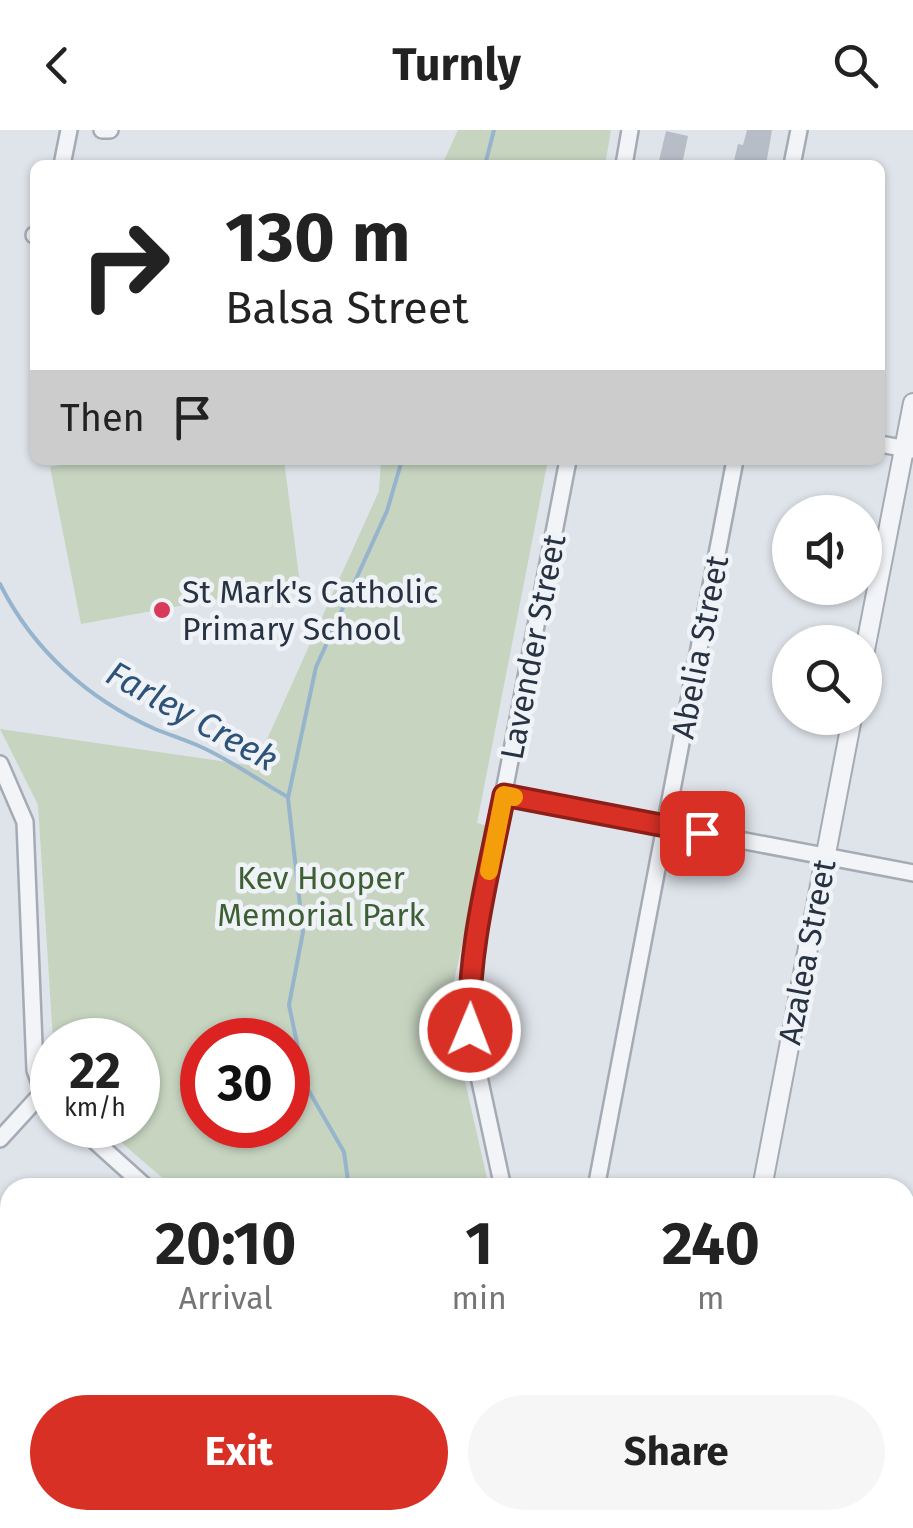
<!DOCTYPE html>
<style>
:root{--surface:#fff;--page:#f6f6f6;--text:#222;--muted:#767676;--accent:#d93025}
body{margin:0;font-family:"Fira Sans",sans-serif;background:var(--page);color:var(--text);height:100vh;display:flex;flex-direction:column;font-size:38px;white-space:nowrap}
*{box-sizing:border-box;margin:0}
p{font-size:32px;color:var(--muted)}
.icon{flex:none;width:55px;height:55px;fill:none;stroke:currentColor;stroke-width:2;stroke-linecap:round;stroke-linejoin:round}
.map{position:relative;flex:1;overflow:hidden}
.details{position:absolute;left:0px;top:1048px;width:915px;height:352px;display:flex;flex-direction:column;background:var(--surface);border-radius:30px 30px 0 0;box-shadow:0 2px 8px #0004}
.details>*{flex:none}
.guide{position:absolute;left:30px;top:30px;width:855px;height:305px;border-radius:15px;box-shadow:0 2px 8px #0004;background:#fff;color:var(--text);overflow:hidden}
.controls{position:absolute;left:772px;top:365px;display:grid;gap:20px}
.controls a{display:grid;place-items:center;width:110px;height:110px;border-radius:50%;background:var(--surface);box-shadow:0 2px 8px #0004;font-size:50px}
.speed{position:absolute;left:30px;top:888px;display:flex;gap:20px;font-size:50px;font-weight:700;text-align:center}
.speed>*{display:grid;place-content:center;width:130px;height:130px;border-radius:50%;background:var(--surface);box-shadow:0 2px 8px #0004;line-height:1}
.speed small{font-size:25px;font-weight:400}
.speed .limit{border:15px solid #d22;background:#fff;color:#111}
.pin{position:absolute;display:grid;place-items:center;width:85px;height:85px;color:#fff;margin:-42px;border-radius:20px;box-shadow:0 5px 15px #0006}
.me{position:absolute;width:110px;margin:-55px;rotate:1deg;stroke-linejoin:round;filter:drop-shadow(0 0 8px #0008)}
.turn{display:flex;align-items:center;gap:35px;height:210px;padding:0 30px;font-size:45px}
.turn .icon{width:130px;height:130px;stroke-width:2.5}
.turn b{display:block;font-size:70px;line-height:85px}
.then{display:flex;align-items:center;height:95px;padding:0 30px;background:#0003;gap:20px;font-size:38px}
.eta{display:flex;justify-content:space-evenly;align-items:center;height:170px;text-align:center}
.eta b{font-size:60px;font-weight:700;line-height:70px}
.cta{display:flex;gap:20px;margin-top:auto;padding:20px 30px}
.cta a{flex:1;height:115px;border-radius:60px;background:var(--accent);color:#fff;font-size:40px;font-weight:700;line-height:115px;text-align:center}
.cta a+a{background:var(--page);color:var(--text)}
header{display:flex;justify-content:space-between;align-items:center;height:130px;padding:0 30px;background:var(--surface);font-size:45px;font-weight:700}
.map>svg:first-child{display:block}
.green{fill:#c6d4c0;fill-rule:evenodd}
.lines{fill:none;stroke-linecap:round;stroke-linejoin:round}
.stream{stroke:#97b4cd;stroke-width:4}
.building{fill:#b6bdc7}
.minor-casing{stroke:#a4abb4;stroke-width:20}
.tertiary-casing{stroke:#a4abb4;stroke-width:22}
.minor{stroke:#f2f4f8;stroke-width:15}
.tertiary{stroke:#f2f4f8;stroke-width:18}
.secondary{stroke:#fff;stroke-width:20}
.route-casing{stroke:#8d1f18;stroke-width:25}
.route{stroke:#d93025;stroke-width:18}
.slow{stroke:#f59e0b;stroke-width:18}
.poi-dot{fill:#d83a5a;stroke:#eff3f7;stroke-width:4}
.labels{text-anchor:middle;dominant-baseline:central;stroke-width:9;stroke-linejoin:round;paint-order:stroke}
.poi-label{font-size:32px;fill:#273242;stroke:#eff3f7;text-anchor:start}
.street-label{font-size:32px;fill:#273242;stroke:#eff3f7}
.park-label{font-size:32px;fill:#3d5f33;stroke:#eff3f7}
.water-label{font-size:35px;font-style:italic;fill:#2e5379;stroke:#eff3f7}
</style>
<header><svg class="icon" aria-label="back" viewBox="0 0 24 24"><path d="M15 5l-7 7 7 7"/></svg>Turnly<svg class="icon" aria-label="search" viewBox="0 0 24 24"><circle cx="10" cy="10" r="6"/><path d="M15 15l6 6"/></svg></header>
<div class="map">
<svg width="913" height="1398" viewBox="0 0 913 1398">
<rect width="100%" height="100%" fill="#dfe4ea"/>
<g class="green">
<polygon points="458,0 611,0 605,35 442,35"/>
<polygon points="85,330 284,330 300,454 81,494 50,337"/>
<path d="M381,330H548L477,693L488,696L451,865L452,894L489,1057H173L101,995H138V910H53L38,675L0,599L255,636L379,361ZM202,910H288V995H202Z"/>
<polygon points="115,1390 517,1390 516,1398 124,1398"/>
</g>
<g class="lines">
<g class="stream">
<polyline points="485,35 494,0"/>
<path d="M0,454C33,520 88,569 155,599C170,605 185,610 199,616C229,629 258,650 286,666"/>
<polyline points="349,1058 344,1022 306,956 289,875 303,802 288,668 316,537 387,381 402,330"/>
<polyline points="279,1390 281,1398"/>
</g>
</g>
<g class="building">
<polygon points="747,0 772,0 766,35 733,35 738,14 743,15"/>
<polygon points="666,1 688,6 682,35 658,35"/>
</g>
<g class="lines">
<defs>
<g id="minor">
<polyline points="102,0 110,0"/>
<polyline points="62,35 69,0"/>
<polyline points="624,35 630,0"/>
<polyline points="792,35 799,0"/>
<polyline points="34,105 35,105"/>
<polyline points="880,314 913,320"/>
<polyline points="0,634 25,692 35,940 43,962 52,973"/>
<polyline points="504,665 913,743"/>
<polyline points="77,995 147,1058"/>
<polyline points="0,1009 43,962"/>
<polyline points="503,1058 469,900 469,862 474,817 568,330"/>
<polyline points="596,1058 735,330"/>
<polyline points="0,1120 10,1129"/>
<polyline points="905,1167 913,1126"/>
<polyline points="11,1398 18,1390"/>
<polyline points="530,1398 532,1390"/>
<polyline points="861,1398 862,1390"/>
</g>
<g id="tertiary">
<polyline points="865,520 913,273"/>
<polyline points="762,1058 852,588"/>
<polyline points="696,1398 697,1390"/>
</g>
</defs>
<use href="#minor" class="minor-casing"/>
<use href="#tertiary" class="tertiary-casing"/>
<use href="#minor" class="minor"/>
<use href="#tertiary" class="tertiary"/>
<g class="secondary">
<polyline points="0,1310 10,1320"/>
<polyline points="0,1343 10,1352"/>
<polyline points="52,1390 60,1398"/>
<polyline points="88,1390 97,1398"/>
</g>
</g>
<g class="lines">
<defs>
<path id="route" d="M470,900C467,821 489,742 504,665L702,703"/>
</defs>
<use href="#route" class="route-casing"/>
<use href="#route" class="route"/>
<polyline class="slow" points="489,741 504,665 514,667"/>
</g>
<circle class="poi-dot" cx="162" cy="480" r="10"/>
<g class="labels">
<g class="poi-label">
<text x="182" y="462">St Mark's Catholic<tspan x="182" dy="37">Primary School</tspan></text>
</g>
<g class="street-label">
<text transform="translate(533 517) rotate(-79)">Lavender Street</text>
<text transform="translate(700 517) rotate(-79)">Abelia Street</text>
<text transform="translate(807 822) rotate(-79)">Azalea Street</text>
</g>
<g class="park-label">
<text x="321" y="748">Kev Hooper<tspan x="321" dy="37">Memorial Park</tspan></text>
</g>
<g class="water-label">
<text transform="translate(192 586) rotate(29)">Farley Creek</text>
</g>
</g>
</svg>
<div class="controls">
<a><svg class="icon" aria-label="sound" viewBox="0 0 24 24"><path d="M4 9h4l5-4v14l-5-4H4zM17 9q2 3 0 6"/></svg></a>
<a><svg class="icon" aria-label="search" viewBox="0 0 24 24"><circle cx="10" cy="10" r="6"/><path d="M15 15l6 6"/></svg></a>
</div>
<div class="speed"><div>22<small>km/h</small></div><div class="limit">30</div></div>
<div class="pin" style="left:702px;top:703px;background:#d93025"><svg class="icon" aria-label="arrive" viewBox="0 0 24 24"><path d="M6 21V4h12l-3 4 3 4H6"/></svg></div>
<svg class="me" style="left:470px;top:900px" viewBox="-20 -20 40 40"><circle r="17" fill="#d93025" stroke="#fff" stroke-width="3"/><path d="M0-11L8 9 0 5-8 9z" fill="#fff"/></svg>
<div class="guide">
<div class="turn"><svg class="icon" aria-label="right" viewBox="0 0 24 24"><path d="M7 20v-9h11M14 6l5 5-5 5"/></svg><div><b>130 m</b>Balsa Street</div></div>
<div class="then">Then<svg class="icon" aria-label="arrive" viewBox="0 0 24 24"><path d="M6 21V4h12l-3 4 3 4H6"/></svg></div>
</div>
<section class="details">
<div class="eta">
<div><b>20:10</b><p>Arrival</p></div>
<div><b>1</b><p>min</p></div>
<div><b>240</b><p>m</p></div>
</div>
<div class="cta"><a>Exit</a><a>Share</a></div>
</section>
</div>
